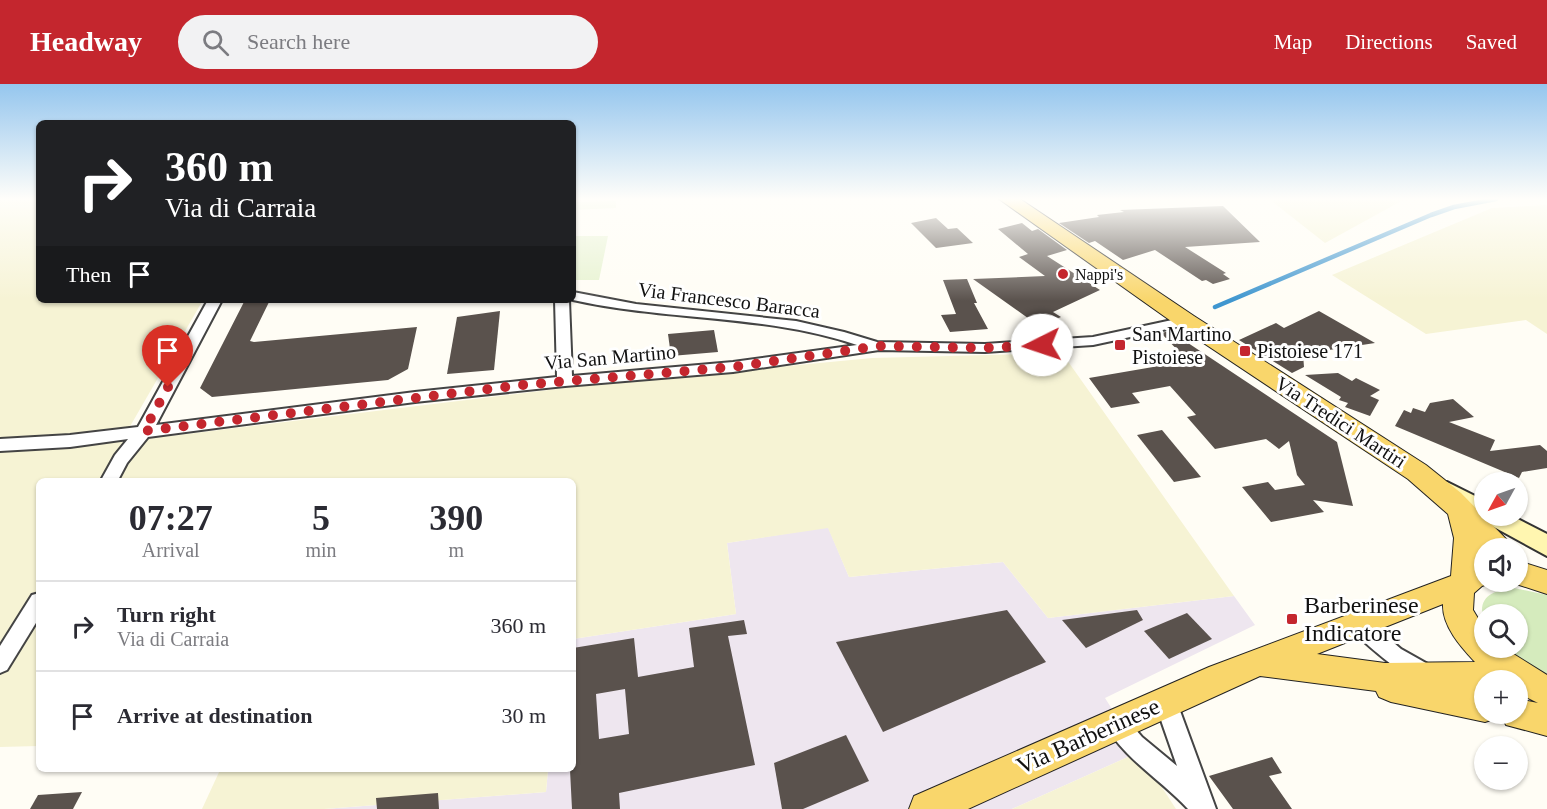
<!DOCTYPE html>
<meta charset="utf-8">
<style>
:root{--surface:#fff;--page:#f2f2f3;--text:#2b2b33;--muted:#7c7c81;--line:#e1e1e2;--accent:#c4262e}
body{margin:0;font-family:Georgia,serif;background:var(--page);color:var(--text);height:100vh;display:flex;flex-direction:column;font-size:22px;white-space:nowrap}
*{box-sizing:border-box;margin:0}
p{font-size:20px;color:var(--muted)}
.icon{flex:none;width:33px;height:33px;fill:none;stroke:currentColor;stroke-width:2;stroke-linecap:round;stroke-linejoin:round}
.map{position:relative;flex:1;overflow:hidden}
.panel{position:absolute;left:36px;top:394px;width:540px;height:294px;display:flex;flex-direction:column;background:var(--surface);border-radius:9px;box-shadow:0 2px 4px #0004}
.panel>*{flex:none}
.guide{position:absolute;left:36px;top:36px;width:540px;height:183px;border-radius:9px;box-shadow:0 2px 4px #0004;background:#202124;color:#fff;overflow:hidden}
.needle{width:39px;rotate:230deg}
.buttons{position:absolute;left:1474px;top:388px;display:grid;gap:12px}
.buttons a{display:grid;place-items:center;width:54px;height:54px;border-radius:50%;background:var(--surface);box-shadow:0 2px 4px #0004;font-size:30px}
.pin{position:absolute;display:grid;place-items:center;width:51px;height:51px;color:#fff;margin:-62px -26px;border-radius:50% 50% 50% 0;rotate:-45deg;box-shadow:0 0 6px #0007}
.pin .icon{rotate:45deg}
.me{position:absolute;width:66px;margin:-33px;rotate:266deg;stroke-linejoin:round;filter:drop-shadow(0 0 4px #0008)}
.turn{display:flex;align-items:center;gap:21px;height:126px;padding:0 30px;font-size:27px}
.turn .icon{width:78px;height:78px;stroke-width:2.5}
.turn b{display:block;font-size:42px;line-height:51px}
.then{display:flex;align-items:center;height:57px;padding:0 30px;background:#0003;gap:12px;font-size:22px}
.eta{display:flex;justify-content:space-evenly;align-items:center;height:102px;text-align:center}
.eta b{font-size:36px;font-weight:700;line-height:42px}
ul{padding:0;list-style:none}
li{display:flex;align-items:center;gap:18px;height:90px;padding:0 30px;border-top:2px solid var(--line)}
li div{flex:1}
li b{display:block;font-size:22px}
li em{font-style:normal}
header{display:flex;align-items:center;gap:36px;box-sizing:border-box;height:84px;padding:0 30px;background:var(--accent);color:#fff}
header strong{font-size:28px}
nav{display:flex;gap:33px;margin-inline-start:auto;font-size:21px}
.search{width:420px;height:54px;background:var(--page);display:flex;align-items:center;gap:15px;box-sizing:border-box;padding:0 21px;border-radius:33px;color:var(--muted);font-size:22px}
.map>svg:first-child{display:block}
.industrial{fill:#eee6ef}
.farmland{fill:#f6f3d4}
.green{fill:#d5ebbd}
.pitch{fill:#e6f2cf}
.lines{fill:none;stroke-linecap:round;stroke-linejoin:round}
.stream{stroke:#3f96cf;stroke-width:4.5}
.building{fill:#5a524d;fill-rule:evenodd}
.minor-casing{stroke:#444;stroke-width:4}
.secondary-casing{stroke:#333;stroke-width:4}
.primary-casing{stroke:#222;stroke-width:2}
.minor{fill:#fff;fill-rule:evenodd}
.secondary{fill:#fff6b0;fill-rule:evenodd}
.primary{fill:#f9d66b;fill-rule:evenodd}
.route{stroke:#c4262e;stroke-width:10;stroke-dasharray:0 18}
.poi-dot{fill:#c4262e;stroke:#fff;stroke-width:2}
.labels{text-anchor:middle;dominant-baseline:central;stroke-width:6;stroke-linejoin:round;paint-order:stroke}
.far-poi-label{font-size:16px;fill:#111;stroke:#fff;text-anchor:start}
.street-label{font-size:20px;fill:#111;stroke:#fff}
.poi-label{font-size:20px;fill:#111;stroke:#fff;text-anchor:start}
.near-poi-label{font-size:24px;fill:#111;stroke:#fff;text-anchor:start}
.near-street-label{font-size:24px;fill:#111;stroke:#fff}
</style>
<header>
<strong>Headway</strong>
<div class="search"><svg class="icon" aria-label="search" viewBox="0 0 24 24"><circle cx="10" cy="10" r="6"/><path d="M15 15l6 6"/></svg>Search here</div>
<nav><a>Map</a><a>Directions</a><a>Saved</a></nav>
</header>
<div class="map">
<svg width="1547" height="725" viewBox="0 0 1547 725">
<rect width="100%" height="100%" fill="#fffdf5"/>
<polygon class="industrial" points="828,443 849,493 1003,478 1048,534 1234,512 1255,541 1105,614 1139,668 1012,725 324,725 546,708 548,686 573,686 573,555 736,530 727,459"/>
<g class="farmland">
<polygon points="0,115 39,115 39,216 203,216 121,358 581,302 872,274 1062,269 1234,512 1048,534 1003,478 849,493 828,444 727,459 736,530 573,555 573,398 39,398 39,662 0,663"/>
<polygon points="1269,115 1405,115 1325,159"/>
<polygon points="1547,121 1547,250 1526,236 1426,250 1332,191 1492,124"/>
<polygon points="1139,668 1176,725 1012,725"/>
<polygon points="220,686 548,686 546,708 324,725 202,725"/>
</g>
<path class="green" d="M1514,504L1547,511V591L1503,564H1518V531H1485V539C1475,514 1492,506 1514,504Z"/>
<g class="pitch">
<polygon points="616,117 616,124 573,126 574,118"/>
<polygon points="573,152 608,152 599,196 573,196"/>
</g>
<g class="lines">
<polyline class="stream" points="1215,223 1431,131 1454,123 1496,115"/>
</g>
<g class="building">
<polygon points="1223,122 1260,158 1185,163 1226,189 1223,190 1230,195 1213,200 1206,196 1202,197 1155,166 1123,176 1095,157 1089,159 1059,139 1099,133 1097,131 1124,128 1120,126"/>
<polygon points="936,134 948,145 957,144 973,159 936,164 911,139"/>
<polygon points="1022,139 1032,147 1038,145 1067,166 1047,172 1100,206 1053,228 1061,233 1039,242 973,195 1045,192 1019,173 1028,170 998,145"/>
<polygon points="967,195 977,219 974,219 988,245 950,248 941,231 956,230 943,196"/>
<polygon points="245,216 270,216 250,257 254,258 417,243 408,285 388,296 212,313 200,304"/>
<polygon points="500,227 494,286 447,290 457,233"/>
<polygon points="1319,227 1375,259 1303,270 1304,283 1292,289 1239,256 1276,239 1284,244"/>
<polygon points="714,246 718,268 671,272 668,250"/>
<polygon points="1170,247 1337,358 1353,422 1313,416 1324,428 1271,438 1242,403 1268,398 1275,406 1305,401 1297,391 1289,357 1279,365 1266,355 1215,365 1187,333 1196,331 1170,302 1132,309 1140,319 1111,324 1089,294 1188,277 1161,249"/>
<polygon points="1338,289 1352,297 1356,294 1380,306 1370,312 1379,316 1370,332 1345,323 1348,319 1339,316 1341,313 1305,291"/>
<polygon points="1453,315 1474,333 1449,338 1495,356 1490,367 1540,361 1547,367 1547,384 1522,388 1519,394 1395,342 1404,326 1411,329 1413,324 1425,328 1430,319"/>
<polygon points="1162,346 1201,393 1174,398 1137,351"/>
<polygon points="1007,526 1046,578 883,648 836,558"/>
<polygon points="1137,526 1143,536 1086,564 1062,536"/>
<polygon points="1187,529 1212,555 1169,575 1144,547"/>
<path d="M744,536L747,550L728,552L755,681L619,709L620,725H572L570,686H573V564L634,554L638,593L694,583L689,544ZM625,605L629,650L599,655L596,610Z"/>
<polygon points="846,651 869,697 803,725 782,725 774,679"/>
<polygon points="1272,673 1282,689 1269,692 1292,725 1233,725 1209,692"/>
<polygon points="82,708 73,725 30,725 38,711"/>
<polygon points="438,709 439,725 377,725 376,714"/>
</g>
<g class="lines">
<defs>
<g id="minor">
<path d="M573,208L636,220L796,237L844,248L877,258L985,260L1093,253L1186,233L1193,237L1186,241L1093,261L985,268L879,266L733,288L565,302L415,318L148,353L127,379L117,398H100L115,371L128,355L70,363L0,367V355L70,351L138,343L208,216H222L156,341L415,308L557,293L555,216H569L572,292L733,278L857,261C766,230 666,237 573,216Z"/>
<polygon points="39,509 39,534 7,586 0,589 0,562 32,511"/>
<path d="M1359,533L1366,535L1401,565L1433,583L1437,590L1433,597L1426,599C1397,589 1375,567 1352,547L1349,541L1352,535Z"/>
<path d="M1165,606L1173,609L1176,616L1216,725H1188C1164,698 1120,672 1105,639L1108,632L1116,629L1124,632L1142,653L1177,682L1154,616L1157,609Z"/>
</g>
<polygon id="secondary" points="1447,398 1485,417 1485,432 1512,432 1547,450 1547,472 1439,413 1435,407 1439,401"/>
<g id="primary">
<path d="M999,115H1020L1194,232L1426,381L1461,409L1508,457L1512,465H1485V470L1483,467L1485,498H1493L1482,502L1474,509L1473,526L1485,546V564H1504L1547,591V652L1506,641L1501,630H1518V615L1538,619L1518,609V597H1485V607H1481L1485,608V630H1499L1497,634L1485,638L1391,618L1379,613L1376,607L1260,592L968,725H909L914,712L1209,583L1451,492L1454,454L1448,430L1408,395L1178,242ZM1443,520C1442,542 1461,563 1475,578L1385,579L1317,570Z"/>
<polygon points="1518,477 1547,486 1547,510 1510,498 1518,498"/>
</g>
</defs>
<use href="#minor" class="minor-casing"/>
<use href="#secondary" class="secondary-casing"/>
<use href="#primary" class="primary-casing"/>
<use href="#minor" class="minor"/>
<use href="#secondary" class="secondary"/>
<use href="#primary" class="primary"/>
</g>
<linearGradient id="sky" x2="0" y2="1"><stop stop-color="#95c6ee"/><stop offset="0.53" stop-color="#fffefa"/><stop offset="1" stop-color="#fffefa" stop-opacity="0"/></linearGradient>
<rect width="1547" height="217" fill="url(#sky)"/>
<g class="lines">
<polyline class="route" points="168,303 144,347 522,301 733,283 879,262 985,264 1042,261"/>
</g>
<g class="poi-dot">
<circle cx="1063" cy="190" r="6"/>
<rect x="1114" y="255" width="12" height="12" rx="3"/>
<rect x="1239" y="261" width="12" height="12" rx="3"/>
<rect x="1286" y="529" width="12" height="12" rx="3"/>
</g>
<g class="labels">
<g class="far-poi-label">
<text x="1075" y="190">Nappi's</text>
</g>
<g class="street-label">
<text transform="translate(729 216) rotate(7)">Via Francesco Baracca</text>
<text transform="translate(610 273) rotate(-5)">Via San Martino</text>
<text transform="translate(1341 338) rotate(33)">Via Tredici Martiri</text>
</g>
<g class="poi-label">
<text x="1132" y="250">San Martino<tspan x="1132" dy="23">Pistoiese</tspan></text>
<text x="1257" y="267">Pistoiese 171</text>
</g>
<g class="near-poi-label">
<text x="1304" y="521">Barberinese<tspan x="1304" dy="28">Indicatore</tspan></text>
</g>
<g class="near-street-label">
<text transform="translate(1088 652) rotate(-24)">Via Barberinese</text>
</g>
</g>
</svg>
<div class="buttons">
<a><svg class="needle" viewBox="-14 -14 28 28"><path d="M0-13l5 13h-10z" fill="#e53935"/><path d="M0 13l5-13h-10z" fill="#7c7c81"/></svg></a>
<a><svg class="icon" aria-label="sound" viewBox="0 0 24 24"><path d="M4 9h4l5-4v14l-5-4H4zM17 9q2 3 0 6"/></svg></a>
<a><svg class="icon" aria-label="search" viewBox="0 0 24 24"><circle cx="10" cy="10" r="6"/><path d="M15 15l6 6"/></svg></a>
<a>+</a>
<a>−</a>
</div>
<div class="pin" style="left:168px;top:303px;background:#d93025"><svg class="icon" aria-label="arrive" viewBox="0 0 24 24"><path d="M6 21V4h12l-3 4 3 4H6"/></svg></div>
<svg class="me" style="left:1042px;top:261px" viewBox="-20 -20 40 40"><circle r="19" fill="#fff"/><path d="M0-13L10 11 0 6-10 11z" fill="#c4262e"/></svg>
<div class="guide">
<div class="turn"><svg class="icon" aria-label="right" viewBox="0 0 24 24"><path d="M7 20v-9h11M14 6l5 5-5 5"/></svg><div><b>360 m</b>Via di Carraia</div></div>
<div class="then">Then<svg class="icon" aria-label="arrive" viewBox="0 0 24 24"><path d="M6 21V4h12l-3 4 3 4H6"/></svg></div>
</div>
<section class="panel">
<div class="eta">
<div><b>07:27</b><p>Arrival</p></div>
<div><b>5</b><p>min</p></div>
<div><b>390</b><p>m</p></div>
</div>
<ul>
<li><svg class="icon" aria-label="right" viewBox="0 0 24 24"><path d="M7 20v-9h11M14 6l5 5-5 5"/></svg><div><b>Turn right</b><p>Via di Carraia</p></div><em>360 m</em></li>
<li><svg class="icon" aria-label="arrive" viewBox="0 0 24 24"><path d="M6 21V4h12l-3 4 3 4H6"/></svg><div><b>Arrive at destination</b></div><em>30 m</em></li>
</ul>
</section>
</div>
